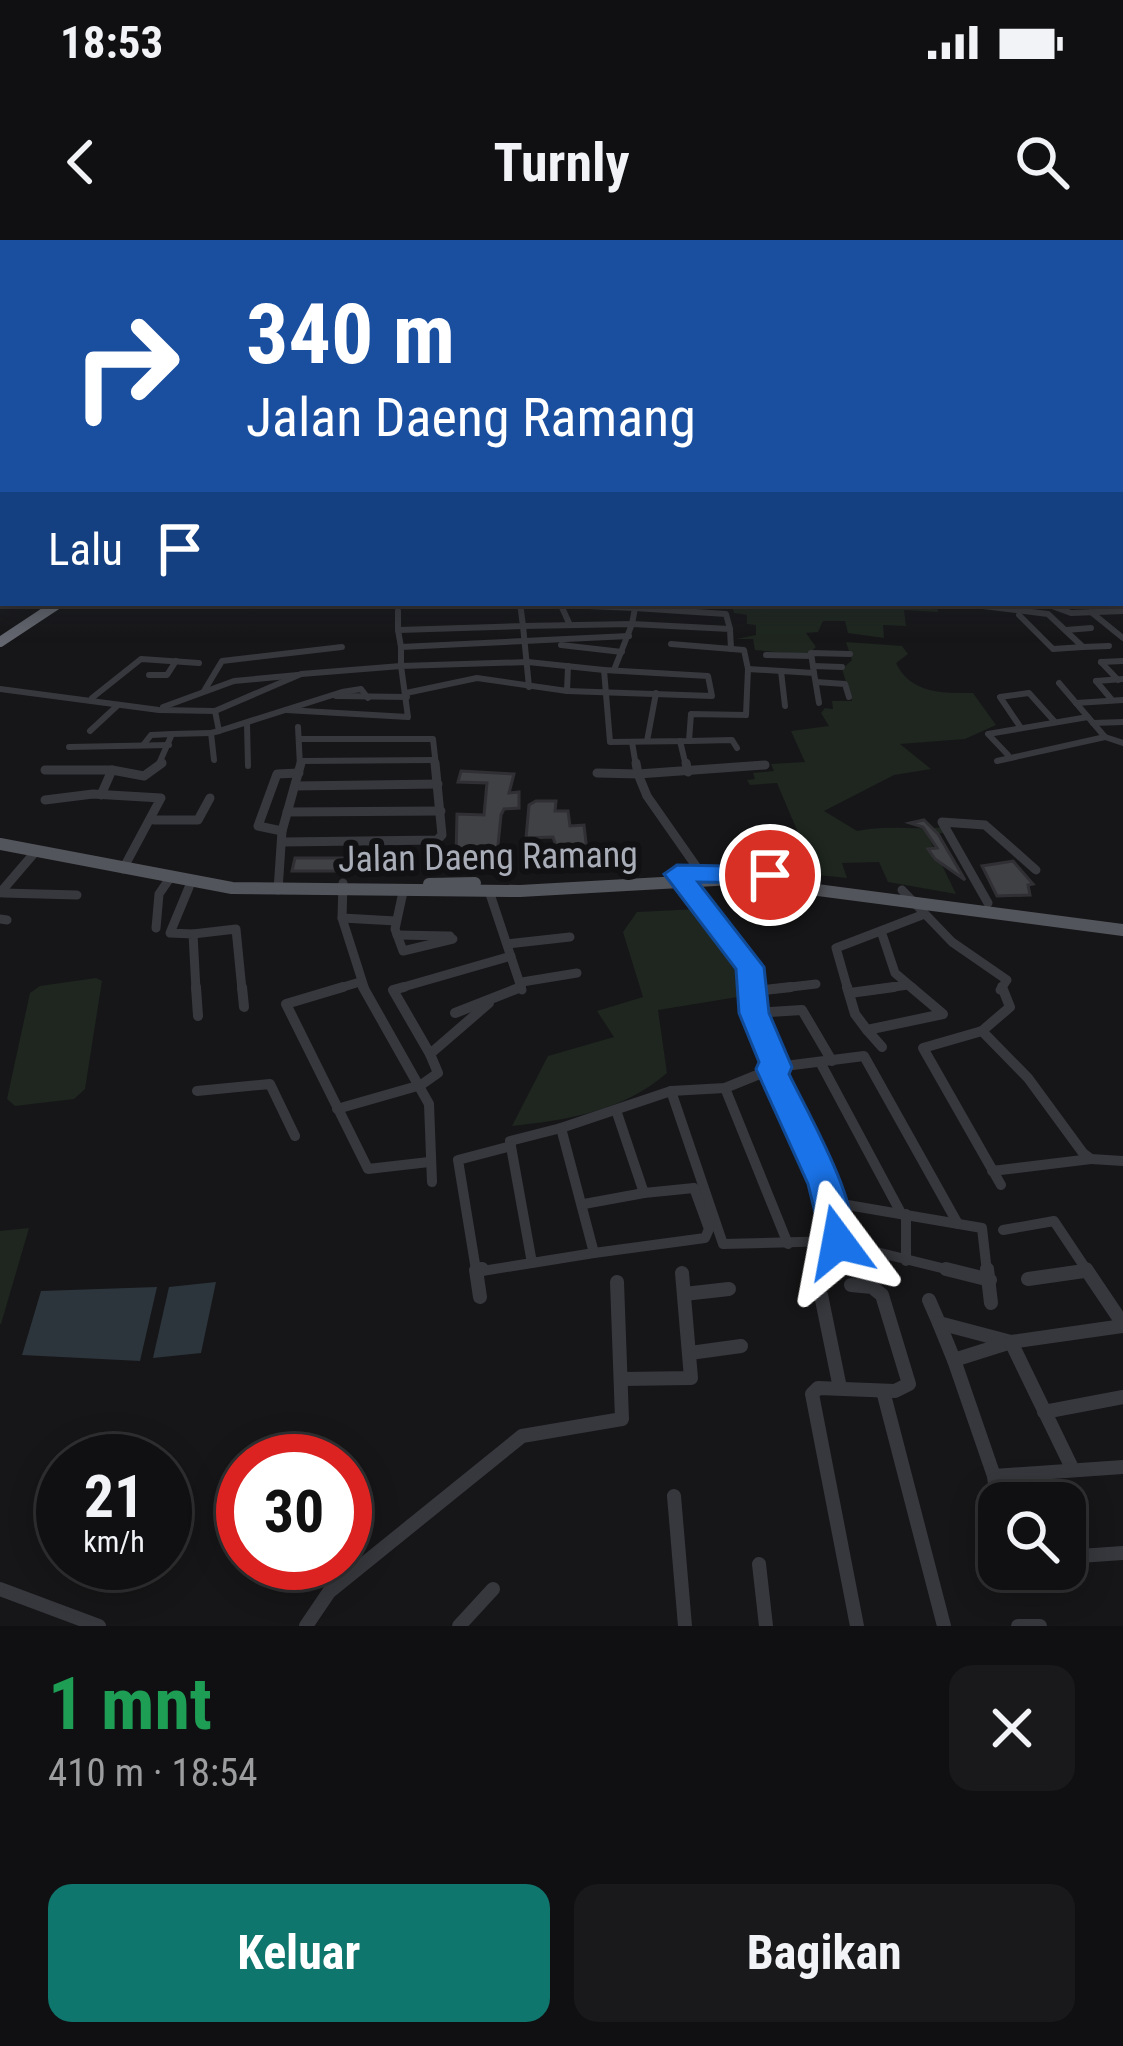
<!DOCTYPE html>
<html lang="id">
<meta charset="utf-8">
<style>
:root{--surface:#101012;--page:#19191b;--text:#f1f3f6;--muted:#9c9d9f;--line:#303032;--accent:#0f766e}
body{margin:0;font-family:"Roboto Condensed",sans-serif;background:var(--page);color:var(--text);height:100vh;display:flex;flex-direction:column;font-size:45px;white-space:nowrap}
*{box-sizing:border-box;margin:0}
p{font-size:39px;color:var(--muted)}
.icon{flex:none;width:66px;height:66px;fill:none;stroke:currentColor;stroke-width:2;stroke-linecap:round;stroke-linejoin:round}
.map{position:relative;height:1386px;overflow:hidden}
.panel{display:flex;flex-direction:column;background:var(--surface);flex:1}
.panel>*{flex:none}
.hud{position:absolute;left:0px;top:0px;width:1125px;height:366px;box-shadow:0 6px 30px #0003,0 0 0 3px var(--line);background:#1a4fa0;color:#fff;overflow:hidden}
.controls{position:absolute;left:978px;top:1242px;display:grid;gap:24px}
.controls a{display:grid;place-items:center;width:108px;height:108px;border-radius:24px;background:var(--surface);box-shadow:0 6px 30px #0003,0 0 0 3px var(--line);font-size:60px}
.speed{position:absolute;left:36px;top:1194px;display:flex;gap:24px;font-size:60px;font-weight:700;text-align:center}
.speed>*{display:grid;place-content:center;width:156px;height:156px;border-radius:50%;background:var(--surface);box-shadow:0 6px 30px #0003,0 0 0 3px var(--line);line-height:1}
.speed small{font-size:30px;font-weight:400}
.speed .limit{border:18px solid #d22;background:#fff;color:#111}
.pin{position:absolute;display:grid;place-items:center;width:102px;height:102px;color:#fff;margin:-51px;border:6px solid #fff;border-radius:50%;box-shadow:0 3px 12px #0007}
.me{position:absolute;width:132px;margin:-66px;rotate:347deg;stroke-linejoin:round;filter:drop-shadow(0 0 9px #0008)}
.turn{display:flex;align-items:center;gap:42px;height:252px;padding:0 48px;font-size:54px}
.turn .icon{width:156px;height:156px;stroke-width:2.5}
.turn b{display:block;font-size:84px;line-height:102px}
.then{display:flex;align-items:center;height:114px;padding:0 48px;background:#0003;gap:24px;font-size:45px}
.round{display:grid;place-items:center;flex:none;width:126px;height:126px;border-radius:24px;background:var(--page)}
.head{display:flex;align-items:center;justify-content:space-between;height:204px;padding:0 48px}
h1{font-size:72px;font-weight:700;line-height:90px;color:#1e9e55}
.primary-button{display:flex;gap:24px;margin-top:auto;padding:24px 48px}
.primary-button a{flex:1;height:138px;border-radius:24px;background:var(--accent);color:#fff;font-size:48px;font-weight:700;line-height:138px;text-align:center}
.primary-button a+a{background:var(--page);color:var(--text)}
.status{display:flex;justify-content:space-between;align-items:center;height:84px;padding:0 60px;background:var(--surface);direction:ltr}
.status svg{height:33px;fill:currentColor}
header{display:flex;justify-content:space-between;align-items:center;height:156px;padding:0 48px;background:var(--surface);font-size:54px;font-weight:700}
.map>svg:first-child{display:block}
.green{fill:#1e261f}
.water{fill:#2c353c}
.building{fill:#404145;stroke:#303034;stroke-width:3}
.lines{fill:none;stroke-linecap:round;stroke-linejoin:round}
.minor-far3{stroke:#37383d;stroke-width:6}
.minor-far2{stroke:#37383d;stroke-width:9}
.minor-far1{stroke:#37383d;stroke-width:10}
.minor{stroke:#37383d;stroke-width:14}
.major{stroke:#53555c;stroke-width:12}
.highway{stroke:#63666e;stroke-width:10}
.route{fill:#1a73e8;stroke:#114b97;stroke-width:3}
.labels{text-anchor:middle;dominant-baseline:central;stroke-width:12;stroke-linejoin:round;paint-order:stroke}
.street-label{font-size:36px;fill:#a8adb8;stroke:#111113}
</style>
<div class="status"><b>18:53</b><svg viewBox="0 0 49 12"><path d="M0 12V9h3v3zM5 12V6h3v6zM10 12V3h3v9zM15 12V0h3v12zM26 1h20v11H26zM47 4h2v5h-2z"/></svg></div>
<header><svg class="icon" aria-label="back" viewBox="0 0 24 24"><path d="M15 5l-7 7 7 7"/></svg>Turnly<svg class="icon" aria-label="search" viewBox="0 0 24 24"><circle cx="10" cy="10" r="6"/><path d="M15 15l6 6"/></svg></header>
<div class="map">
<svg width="1123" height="1386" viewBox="0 0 1123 1386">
<rect width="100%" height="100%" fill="#161618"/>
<g class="green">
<polygon points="937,363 938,372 904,370 906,386 883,385 884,398 848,393 845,381 823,381 818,392 806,393 816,407 807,415 755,410 753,399 736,399 756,395 756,385 747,384 747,375 734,373 732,365 971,363"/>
<path d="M846,402L902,406L908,414L896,423C911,454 942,453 973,453L996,485L965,499L900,504L931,529L894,535L824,571L857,591C889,584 910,591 944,587L947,592L928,596L956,654L888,642L879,622L842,623L847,638L818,635L810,619L774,616L758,609L767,606L754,592L771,589L778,600L799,595L777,543L750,545L747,540L755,539L753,533L774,531L771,524L805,522L791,491L829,486L821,473L825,468L833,469L832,461H852L842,429L852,420Z"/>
<path d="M698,669L749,732L750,755L658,770L667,833C623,871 568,880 512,886L548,816L614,797L597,771L643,757L623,692L637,672Z"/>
<polygon points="96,738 102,741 85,849 74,859 15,866 7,859 30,753 40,746"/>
<polygon points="29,988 1,1084 0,1084 0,991"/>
</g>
<g class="water">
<polygon points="216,1042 201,1113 153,1118 169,1047"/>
<polygon points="157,1047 140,1121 22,1115 41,1051"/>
</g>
<g class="building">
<polygon points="461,531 514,534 509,553 519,552 519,568 504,569 501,575 497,615 456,615 457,574 484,575 487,543 458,542"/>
<polygon points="536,561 556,561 555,571 568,571 570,586 584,585 587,611 558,612 553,597 526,598 529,565"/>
<polygon points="924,580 938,594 965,640 935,619 928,609 937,608 923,587 910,583"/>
<polygon points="295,618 352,618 349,631 292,631"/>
<polygon points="1013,621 1033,644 1028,645 1030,655 997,656 982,626"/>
</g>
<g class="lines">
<g class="minor-far3">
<polyline points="560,363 569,383"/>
<polyline points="958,363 1048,374 1083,407 1109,406"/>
<polyline points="1044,363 1071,373 1123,371"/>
<polyline points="588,366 635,368 632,384 730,389 731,409"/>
<polyline points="635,368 726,374 730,389"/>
<polyline points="398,371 398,390"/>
<polyline points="1091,372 1123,398"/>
<polyline points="1019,375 1053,409 1083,407"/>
<polyline points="1066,390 1091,388"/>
<polyline points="671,404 744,410 748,429"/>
<polyline points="561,405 622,412"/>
<polyline points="401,407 398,390 523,386 520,363"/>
<polyline points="766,415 811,416"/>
<polyline points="1101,422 1118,440"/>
<polyline points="1101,422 1123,421"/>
<polyline points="813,426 842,427"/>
<polyline points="781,431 785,466"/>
<polyline points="814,433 811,413 850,414"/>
<polyline points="149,435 167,435 176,421"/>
<polyline points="1096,441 1112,460"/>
<polyline points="1096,441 1123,439"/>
<polyline points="816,442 845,444 849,457"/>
<polyline points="1059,443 1105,497 1123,503"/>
<polyline points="529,447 523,386 632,384 614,430"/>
<polyline points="0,449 159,470 215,471 301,434 401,426 401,407 629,396"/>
<polyline points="204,451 222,421 342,407"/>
<polyline points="567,451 712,456 708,436 604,430"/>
<polyline points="406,453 477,438 567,451 568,426"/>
<polyline points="336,456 407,457"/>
<polyline points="92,458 141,419 199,423"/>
<polyline points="1076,463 1123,460"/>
<polyline points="163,467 234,441 298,435"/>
<polyline points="286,470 408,477 401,426 528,422 604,430 610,502 689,501 691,474 746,475 748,429 814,433 819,463"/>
<polyline points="1093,483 1123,482"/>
<polyline points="247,484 248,526"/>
<polyline points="298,487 300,526"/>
<polyline points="1021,488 1000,457 1029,453 1055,482"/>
<polyline points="90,491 118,465"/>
<polyline points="219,491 342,452 361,449 368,458"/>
<polyline points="299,499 433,499 436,526"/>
<polyline points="647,501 656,453"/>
<polyline points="680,501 686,526"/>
<polyline points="689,501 732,500 737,508"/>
<polyline points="632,502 636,526"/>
<polyline points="144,504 151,495 172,494"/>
<polyline points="69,507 169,505"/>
<polyline points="1008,515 988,494 1088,477"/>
<polyline points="214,520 211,493 219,491 215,471"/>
<polyline points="301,521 434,520"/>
<polyline points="997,521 1105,497"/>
<polyline points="158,526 172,494 211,493"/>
<polyline points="753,526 765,525"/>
</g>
<g class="minor-far2">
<polyline points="636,523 638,534 765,525"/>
<polyline points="686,523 688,532"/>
<polyline points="45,530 112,530 101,555"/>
<polyline points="112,530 144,536 162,523"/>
<polyline points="597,533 638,534 647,556 705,639"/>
<polyline points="295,546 438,544"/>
<polyline points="45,560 93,554 161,558 123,629"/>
<polyline points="287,572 441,571"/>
<polyline points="154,580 198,580 210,558"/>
<polyline points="282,591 258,586 277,534 299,533"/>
<polyline points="284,602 437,600 442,595 435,523"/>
<polyline points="677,634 750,727 752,750"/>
<polyline points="192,640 170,693 193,694 196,750"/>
<polyline points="343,643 342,678 365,750"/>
<polyline points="278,650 282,591 301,523"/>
<polyline points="902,650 952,702 1007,740 1000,750"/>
<polyline points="489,651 522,750"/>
<polyline points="403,652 395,689 403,711 453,699"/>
<polyline points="0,653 36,611"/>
<polyline points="3,653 77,655"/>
<polyline points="988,663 942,582 985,585 1036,630"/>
<polyline points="342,678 396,681"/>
<polyline points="0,679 7,680"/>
<polyline points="156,688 159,654 170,638"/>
<polyline points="881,691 895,733 915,750"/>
<polyline points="193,694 236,689 242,750"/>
<polyline points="397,695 450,696"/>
<polyline points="507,704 570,697"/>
<polyline points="522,742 577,733"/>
<polyline points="333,750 360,742"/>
<polyline points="393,750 511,716"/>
<polyline points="765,750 816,744"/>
<polyline points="848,750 836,708 922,675"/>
<polyline points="872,750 908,745"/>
</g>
<g class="minor-far1">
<polyline points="196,747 198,776"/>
<polyline points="242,747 244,767"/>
<polyline points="343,747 286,764 368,929 429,922"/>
<polyline points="363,747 429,864 432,942"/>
<polyline points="404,747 393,750 430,814 489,763"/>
<polyline points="752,747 754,773 777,827"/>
<polyline points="847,747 855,774 867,790"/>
<polyline points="756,751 791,747"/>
<polyline points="850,753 894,747"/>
<polyline points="455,773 521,747"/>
<polyline points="754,773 802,770 832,821"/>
<polyline points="982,791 1010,767 1002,747"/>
<polyline points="882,807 867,790 943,774 911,747"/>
<polyline points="820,822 901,973"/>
<polyline points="771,829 830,962 982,988 987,1032"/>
<polyline points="725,848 788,1004"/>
<polyline points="197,851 270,844 295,896"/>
<polyline points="671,851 723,1004 837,1001"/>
<polyline points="337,869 421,845 438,833 430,814"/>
<polyline points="616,870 644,953 694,948"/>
<polyline points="992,931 1091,919"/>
<polyline points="1001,945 923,808 982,791 1028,838 1083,913 1091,919 1123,921"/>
<polyline points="694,948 709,989 705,998 594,1013 561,888 671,851 725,848 777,827 864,816 958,984"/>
<polyline points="830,962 840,1003 958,1032"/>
<polyline points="584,964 644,953"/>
<polyline points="906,974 906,1021"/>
<polyline points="1003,990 1054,981 1088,1032"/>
<polyline points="532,1023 510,901 561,888"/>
<polyline points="476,1030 458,920 511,906"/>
<polyline points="476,1032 594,1013"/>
<polyline points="1076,1032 1084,1031"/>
</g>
<g class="minor">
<polyline points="946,1029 990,1040"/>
<polyline points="987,1029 991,1063"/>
<polyline points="1086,1029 1123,1084"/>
<polyline points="1028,1039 1084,1031"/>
<polyline points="851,1045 872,1047 882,1055 909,1144 895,1151 818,1148 812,1154 857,1386"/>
<polyline points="684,1054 729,1049"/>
<polyline points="821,1055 840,1148"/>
<polyline points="480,1057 476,1030 482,1029"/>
<polyline points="929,1060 939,1083 1011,1102"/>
<polyline points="939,1083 954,1120 1011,1102"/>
<polyline points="690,1113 741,1106"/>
<polyline points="954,1120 994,1236 999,1275"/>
<polyline points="623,1139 691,1138 682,1033"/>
<polyline points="883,1151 944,1386"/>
<polyline points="1044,1172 1123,1157"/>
<polyline points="1073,1230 1011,1102 1123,1086"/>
<polyline points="994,1236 1123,1227"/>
<polyline points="674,1256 685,1386"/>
<polyline points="1065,1317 1123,1313"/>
<polyline points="759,1324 766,1386"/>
<polyline points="0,1349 99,1386"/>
<polyline points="306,1386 329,1352 522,1196 622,1179 617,1042"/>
<polyline points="459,1386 493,1349"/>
<polyline points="1018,1386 1040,1386"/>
</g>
<g class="major">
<polyline points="0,604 232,648 520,651 733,639 1123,690"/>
<polyline points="429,644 475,643"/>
</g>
<polyline class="highway" points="0,402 59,363"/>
</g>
<linearGradient id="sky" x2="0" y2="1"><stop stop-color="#0c0c0d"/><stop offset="0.51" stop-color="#363c48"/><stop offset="1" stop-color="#363c48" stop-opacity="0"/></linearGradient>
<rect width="1123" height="399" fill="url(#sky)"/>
<path class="route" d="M677,625L770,627L783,635L770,643L698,642L764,727L769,773L792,827L789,834C807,872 868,975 850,1013L838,1017L825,1013L808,944L756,829L759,822L739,773L736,729L664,634Z"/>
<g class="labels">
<g class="street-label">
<text transform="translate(488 617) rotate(-1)">Jalan Daeng Ramang</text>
</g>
</g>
</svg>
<div class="controls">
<a><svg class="icon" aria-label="search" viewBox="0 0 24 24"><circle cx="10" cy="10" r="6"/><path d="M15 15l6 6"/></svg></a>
</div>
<div class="speed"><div>21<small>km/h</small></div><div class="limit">30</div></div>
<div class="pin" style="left:770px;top:635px;background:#d93025"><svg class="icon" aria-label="arrive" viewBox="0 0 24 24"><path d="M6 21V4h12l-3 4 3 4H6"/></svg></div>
<svg class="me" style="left:838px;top:1002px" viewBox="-20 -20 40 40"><path d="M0-17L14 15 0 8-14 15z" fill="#1a73e8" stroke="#fff" stroke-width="4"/></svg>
<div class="hud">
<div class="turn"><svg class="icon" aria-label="right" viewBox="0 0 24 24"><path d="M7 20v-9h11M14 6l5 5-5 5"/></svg><div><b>340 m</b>Jalan Daeng Ramang</div></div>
<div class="then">Lalu<svg class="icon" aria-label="arrive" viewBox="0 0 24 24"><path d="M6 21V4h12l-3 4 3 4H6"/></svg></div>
</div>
</div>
<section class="panel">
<div class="head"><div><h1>1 mnt</h1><p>410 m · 18:54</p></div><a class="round"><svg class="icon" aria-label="close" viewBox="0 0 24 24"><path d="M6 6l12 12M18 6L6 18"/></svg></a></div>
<div class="primary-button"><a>Keluar</a><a>Bagikan</a></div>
</section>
